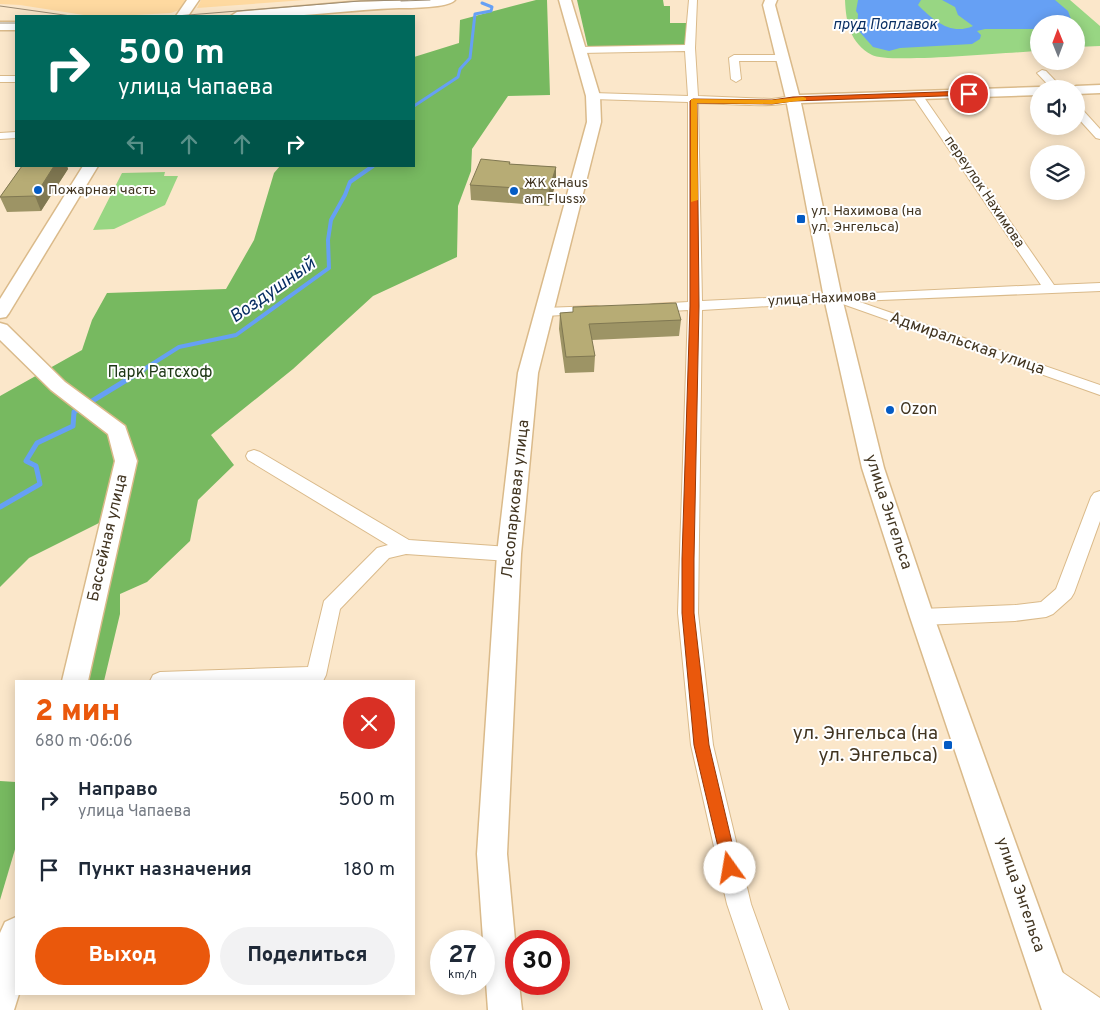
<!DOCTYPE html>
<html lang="ru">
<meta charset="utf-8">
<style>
:root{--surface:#fff;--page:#f2f2f3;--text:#1f2937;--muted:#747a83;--accent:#ea580c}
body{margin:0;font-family:Overpass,sans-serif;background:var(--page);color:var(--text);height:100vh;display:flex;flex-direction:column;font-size:19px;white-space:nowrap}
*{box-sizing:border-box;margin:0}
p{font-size:16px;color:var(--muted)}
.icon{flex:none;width:28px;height:28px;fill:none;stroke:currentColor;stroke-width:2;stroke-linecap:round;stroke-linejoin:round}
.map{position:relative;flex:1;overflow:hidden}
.panel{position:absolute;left:15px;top:680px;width:400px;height:315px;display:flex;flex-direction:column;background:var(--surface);border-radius:0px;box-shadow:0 2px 12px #0003}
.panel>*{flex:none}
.hud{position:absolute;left:15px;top:15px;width:400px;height:152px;border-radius:0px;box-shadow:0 2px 12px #0003;background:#00695c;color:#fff;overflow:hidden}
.needle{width:32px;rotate:359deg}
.fabs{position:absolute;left:1030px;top:15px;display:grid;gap:10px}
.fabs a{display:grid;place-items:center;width:55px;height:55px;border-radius:50%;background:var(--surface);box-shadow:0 2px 12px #0003;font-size:25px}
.speed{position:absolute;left:430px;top:930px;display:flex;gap:10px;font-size:25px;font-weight:700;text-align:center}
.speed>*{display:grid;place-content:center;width:65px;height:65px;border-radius:50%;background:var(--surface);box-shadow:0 2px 12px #0003;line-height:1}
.speed small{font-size:12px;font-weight:400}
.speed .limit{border:8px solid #d22;background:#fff;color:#111}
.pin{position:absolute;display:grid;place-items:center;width:42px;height:42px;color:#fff;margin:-21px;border:2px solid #fff;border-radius:50%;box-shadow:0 1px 5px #0007}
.me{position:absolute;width:55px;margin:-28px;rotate:347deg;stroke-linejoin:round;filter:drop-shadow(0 0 4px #0008)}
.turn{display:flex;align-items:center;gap:18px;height:105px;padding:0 20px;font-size:22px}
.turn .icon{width:65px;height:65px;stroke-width:2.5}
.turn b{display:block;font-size:35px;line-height:42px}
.lanes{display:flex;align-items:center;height:48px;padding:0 20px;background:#0003;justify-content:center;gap:25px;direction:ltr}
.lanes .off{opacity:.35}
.round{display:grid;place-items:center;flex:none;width:52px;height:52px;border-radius:26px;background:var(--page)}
.summary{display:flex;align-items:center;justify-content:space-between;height:85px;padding:0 20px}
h1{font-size:30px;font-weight:800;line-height:38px;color:var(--accent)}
.action{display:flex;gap:10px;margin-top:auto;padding:10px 20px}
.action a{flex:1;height:58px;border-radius:30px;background:var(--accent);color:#fff;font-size:20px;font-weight:800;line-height:58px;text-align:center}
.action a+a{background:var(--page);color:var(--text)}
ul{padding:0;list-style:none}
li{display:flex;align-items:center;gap:15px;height:70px;padding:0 20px}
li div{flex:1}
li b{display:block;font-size:19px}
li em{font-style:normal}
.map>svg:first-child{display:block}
.built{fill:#fed9a0}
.green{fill:#98d683}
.forest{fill:#77b960}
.water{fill:#66a0f4}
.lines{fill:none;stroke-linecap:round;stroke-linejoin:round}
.stream-far2{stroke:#66a0f4;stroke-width:3}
.stream-far1{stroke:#66a0f4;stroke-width:4}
.stream{stroke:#66a0f4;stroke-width:5}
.minor-casing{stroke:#daba8a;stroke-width:2}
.tertiary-casing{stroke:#daba8a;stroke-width:3}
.secondary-casing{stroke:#daba8a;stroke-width:3}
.minor{fill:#fff;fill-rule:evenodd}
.tertiary{fill:#fff;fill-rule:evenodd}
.secondary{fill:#fff;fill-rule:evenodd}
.tram{stroke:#9c8c73;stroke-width:1}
.wall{fill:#9d9465}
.shaded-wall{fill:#807852}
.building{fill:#b7ac75;stroke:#807852}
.route{fill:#ea580c;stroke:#983908}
.slow{fill:#f59e0b}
.poi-dot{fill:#045bc4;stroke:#fff;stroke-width:2}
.labels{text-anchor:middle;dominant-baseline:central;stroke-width:4;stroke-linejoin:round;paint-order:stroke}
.far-poi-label{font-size:14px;fill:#423521;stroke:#fff;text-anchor:start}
.far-street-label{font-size:14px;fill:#423521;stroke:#fff}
.far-water-label{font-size:15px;font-style:italic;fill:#092f63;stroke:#fff}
.street-label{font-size:16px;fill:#423521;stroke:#fff}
.park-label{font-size:16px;fill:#1d3714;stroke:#fff}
.poi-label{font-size:16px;fill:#423521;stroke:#fff;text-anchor:start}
.water-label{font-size:18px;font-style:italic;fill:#092f63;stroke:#fff}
.near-poi-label{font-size:19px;fill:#423521;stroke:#fff;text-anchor:end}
</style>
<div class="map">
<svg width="1100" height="1010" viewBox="0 0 1100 1010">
<rect width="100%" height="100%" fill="#fbe7ca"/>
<g class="built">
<polygon points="0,0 185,0 179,10 171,13 117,16 90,16 20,5 0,4"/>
<polygon points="201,0 305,0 197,8"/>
</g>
<g class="green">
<path d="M845,0H1070L1100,26V46L1076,47V24H1039V51C1012,52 887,64 872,55C850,43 846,23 845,0Z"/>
<polygon points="165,172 164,176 178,176 165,205 114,229 93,230 122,173"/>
</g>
<g class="forest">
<polygon points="536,0 547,0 550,95 508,96 472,149 471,171 458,206 457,257 373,296 293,369 211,435 234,465 198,500 190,541 147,582 120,594 120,614 104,681 84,681 103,592 107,519 29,558 0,587 0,396 82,350 92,320 107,293 226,289 254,240 274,173 280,166 414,166 414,57 459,43 460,20"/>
<polygon points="577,0 663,0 664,6 670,6 670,23 686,23 688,46 588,48"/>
<polygon points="0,781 16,782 16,846 0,900"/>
</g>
<path class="water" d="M858,0H921L918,5C933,20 951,36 973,26L958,15L955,7L942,0H1055L1068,11L1071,19L1074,22L1070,24H1039V29H985L977,31L981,35L980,39L972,44L900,48L889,51L873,47L857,29L858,14L856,11Z"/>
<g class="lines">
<polyline class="stream-far2" points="414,106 458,77 460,69 470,58 475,14 491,11 492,7 482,3"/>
<polyline class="stream-far1" points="141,371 179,347 236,335 329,268 328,240 331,220 345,195 350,182 373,166"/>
<polyline class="stream" points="0,507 40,484 36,466 26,461 37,443 73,426 74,412 143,370"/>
<defs>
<g id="minor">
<path d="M689,0H697L695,48L698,96L772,99L793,96L798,99C787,110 717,103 698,103L702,301L1041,285L912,95L917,92L921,93L1054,285L1100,283V291L857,301L1100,385V395L837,302L702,310L698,613L713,745L751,904L789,1010H763L727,904L691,745L678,613L688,310L654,312L649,311L647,308L649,305L654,304L688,302V102L593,99L588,96L593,93L688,96L685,51L581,53L576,50L581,47L685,45Z"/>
<polygon points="734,55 782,55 787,58 782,61 739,61 741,79 736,82 731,79 729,58"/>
<polygon points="1042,70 1046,71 1063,89 1052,89 1037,73"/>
<rect x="0" y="76" width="16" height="6"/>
<polygon points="1076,106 1080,107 1100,129 1100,139 1096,138 1076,116"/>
<polygon points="16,132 16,138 0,139 0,133"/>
<polygon points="596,306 601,307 603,310 601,313 544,316 539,315 537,312 539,309 544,308"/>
<polygon points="254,450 260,452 409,540 509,547 515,549 518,554 515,559 509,561 406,554 389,558 340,609 326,675 323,681 150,681 153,675 160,672 308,667 324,601 377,548 388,545 248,460 246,456 248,452"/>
<polygon points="1100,491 1100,521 1074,593 1071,598 1053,614 1046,617 1015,621 922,625 915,622 912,617 915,612 922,609 1015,605 1041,602 1056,589 1091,497 1094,493"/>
<polygon points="1050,966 1059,970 1100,998 1100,1010 1072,1010 1041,988 1037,979 1041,970"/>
</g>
<g id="tertiary">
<polygon points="187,0 199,0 188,16 176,16"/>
<polygon points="559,0 571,0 600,96 601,122 538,373 521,554 507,854 516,951 516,984 519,984 522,1010 488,1010 477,854 497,554 518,373 587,122 586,96"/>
<polygon points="765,0 777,0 775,5 799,95 1039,87 1044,89 1039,89 1039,95 801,103 842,298 884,468 934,617 1076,1010 1042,1010 910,617 862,468 824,298 786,99 763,5"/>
<polygon points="1100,85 1100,93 1076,94 1076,89 1070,89 1076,86"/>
<polygon points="83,166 98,166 9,313 6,317 0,318 0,299"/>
<polygon points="0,323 7,325 65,382 125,426 137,461 88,681 62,681 115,461 108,434 51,390 0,340"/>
<polygon points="16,917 16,994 19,994 14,1010 0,1010 0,933 5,922"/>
</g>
<g id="secondary">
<path d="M418,0H455C448,8 411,8 399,8C343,10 286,20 231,16L237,12L351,2Z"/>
<rect x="0" y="22" width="16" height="8"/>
</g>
</defs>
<use href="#minor" class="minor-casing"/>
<use href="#tertiary" class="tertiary-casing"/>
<use href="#secondary" class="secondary-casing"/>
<use href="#minor" class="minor"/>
<use href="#tertiary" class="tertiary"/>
<use href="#secondary" class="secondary"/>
<g class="tram">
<polyline points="401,1 430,0"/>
<polyline points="0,6 71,16"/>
<polyline points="176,16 360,1 408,0"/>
<polyline points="0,23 16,23"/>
</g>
</g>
<g class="wall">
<polygon points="510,162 510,164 556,167 556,182 549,206 471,200 470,185"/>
<polygon points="22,166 67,166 68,169 41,211 7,212 0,197"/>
<polygon points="573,307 681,320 679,336 592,340 595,356 594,372 565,373 559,329 560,313 573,312"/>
</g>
<g class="shaded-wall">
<polygon points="54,166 67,166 68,169 41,211 35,196"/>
<polygon points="556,167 556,182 549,206 549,190"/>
</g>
<g class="building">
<polygon points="481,159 510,162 509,164 556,167 549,190 470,185"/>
<polygon points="22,166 54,166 35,196 0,197"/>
<polygon points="676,303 681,320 589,324 595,356 566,357 560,313 573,312 573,307"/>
</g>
<polygon class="route" points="969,91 973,94 972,95 793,101 772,104 697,103 699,306 694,559 694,613 709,745 738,868 736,874 730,876 725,874 723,868 694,745 682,613 682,559 690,306 690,101 693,99 772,100 793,97"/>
<polygon class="slow" points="803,97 806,98 806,100 772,104 697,103 698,200 691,202 691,99 772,100"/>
<g class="poi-dot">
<circle cx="38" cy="190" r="5"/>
<circle cx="514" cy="191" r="5"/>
<rect x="796" y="214" width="10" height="10" rx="2.5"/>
<circle cx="890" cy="410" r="5"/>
<rect x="943" y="740" width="10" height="10" rx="2.5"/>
</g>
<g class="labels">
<g class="far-poi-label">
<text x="524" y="183">ЖК «Haus<tspan x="524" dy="16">am Fluss»</tspan></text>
<text x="48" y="190">Пожарная часть</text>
<text x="811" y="211">ул. Нахимова (на<tspan x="811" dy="16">ул. Энгельса)</tspan></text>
</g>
<g class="far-street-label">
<text transform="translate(984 192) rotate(56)">переулок Нахимова</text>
<text transform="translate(822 299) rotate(-3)">улица Нахимова</text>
</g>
<g class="far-water-label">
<text x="885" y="25">пруд Поплавок</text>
</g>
<g class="street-label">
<text transform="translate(967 344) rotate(19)">Адмиральская улица</text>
<text transform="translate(516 499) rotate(-84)">Лесопарковая улица</text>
<text transform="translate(888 512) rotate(72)">улица Энгельса</text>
<text transform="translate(108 538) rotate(-77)">Бассейная улица</text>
<text transform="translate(1020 895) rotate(71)">улица Энгельса</text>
</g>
<g class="park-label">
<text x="160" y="373">Парк Ратсхоф</text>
</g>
<g class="poi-label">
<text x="900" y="410">Ozon</text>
</g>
<g class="water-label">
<text transform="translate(273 291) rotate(-35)">Воздушный</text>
</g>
<g class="near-poi-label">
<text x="938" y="734">ул. Энгельса (на<tspan x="938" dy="22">ул. Энгельса)</tspan></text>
</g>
</g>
</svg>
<div class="fabs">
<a><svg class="needle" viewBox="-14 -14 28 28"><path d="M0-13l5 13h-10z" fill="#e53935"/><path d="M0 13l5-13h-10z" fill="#747a83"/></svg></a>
<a><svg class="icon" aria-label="sound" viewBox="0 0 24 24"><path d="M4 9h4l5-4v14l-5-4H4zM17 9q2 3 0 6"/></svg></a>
<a><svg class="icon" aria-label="layers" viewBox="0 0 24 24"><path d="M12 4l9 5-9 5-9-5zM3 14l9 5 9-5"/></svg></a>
</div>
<div class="speed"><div>27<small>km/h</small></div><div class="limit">30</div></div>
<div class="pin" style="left:969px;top:94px;background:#d93025"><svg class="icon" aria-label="arrive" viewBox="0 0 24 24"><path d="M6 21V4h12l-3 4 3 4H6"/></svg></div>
<svg class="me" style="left:730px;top:868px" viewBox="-20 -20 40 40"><circle r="19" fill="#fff"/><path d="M0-13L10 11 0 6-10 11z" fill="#ea580c"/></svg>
<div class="hud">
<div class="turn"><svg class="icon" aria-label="right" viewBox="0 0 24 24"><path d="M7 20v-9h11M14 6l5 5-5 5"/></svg><div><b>500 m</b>улица Чапаева</div></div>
<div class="lanes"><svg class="icon off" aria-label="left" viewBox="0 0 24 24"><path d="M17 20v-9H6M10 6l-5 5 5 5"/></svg><svg class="icon off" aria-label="ahead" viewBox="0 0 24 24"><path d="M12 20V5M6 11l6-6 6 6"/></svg><svg class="icon off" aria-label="ahead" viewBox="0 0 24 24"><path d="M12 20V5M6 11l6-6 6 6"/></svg><svg class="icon" aria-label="right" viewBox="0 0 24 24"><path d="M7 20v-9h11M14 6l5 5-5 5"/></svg></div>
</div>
<section class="panel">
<div class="summary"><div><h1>2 мин</h1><p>680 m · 06:06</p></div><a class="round" style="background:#d93025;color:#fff"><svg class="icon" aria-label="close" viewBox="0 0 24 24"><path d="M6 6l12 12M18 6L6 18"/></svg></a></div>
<ul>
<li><svg class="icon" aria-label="right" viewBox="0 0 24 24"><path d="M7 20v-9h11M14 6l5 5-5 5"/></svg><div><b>Направо</b><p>улица Чапаева</p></div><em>500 m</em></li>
<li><svg class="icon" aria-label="arrive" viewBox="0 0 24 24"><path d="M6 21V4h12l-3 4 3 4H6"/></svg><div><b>Пункт назначения</b></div><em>180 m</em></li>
</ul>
<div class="action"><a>Выход</a><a>Поделиться</a></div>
</section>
</div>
